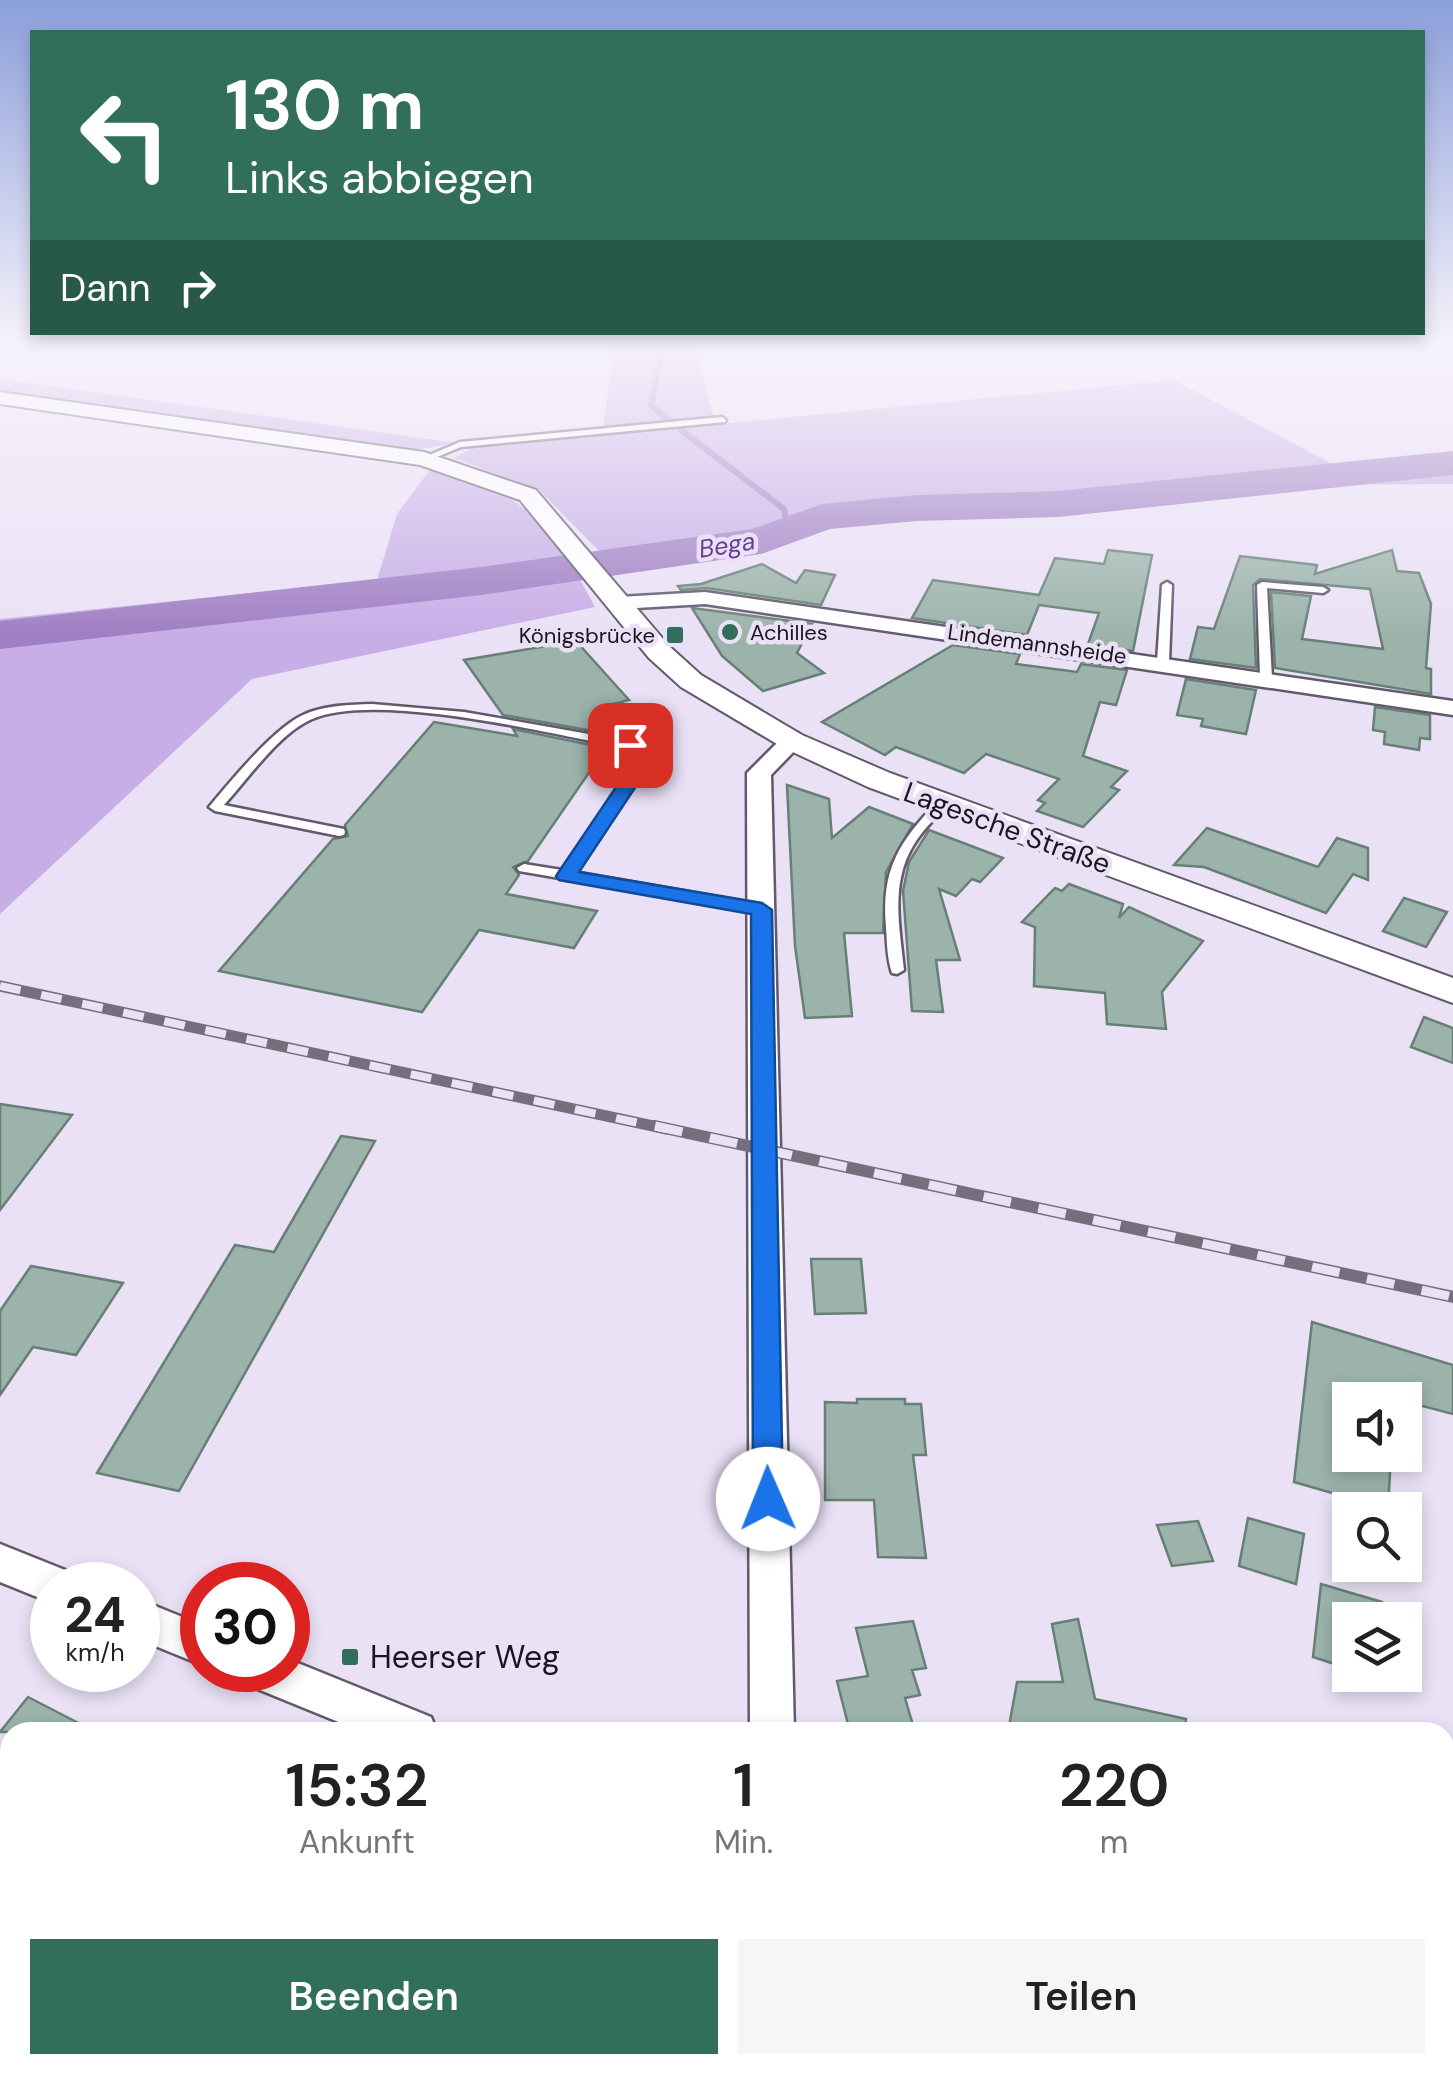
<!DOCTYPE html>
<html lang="de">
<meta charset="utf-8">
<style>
:root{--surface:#fff;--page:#f6f6f6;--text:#222;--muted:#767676;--accent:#316e5b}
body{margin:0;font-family:"DM Sans",sans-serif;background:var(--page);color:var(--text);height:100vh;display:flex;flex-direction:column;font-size:38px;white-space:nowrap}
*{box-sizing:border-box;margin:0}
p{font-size:32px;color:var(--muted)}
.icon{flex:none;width:55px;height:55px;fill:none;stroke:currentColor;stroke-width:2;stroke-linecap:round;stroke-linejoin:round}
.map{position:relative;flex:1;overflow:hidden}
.side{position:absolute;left:0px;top:1722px;width:1455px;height:352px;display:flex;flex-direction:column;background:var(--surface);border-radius:30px 30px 0 0;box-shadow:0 5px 15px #0003}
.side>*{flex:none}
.banner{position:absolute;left:30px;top:30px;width:1395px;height:305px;border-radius:0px;box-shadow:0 5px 15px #0003;background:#316e5b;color:#fff;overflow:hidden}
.tools{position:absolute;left:1332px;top:1382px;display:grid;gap:20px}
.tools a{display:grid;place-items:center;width:90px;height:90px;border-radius:0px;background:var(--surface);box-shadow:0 5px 15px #0003;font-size:50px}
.speed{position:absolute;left:30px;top:1562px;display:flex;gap:20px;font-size:50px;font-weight:700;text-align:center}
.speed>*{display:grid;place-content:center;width:130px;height:130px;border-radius:50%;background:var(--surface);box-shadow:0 5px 15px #0003;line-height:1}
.speed small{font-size:25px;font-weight:400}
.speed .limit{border:15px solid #d22;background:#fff;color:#111}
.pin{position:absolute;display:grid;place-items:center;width:85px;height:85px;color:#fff;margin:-42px;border-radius:20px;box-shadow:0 5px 15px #0006}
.me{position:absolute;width:110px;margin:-55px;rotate:359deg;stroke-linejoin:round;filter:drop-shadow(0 0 8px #0008)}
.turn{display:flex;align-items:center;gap:35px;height:210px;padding:0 30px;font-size:45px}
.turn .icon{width:130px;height:130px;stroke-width:2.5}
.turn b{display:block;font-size:70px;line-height:85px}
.then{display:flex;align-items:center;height:95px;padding:0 30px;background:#0003;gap:20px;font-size:38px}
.eta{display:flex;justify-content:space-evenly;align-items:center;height:170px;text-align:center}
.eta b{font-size:60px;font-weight:600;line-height:70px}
.cta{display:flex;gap:20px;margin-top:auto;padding:20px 30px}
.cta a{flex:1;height:115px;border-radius:0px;background:var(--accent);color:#fff;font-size:40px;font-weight:600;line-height:115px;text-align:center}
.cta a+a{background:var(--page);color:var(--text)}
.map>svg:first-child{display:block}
.green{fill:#c7aee6}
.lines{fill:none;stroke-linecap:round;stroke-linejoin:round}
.stream{stroke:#a07fc4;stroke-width:6}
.river{fill:#a07fc4;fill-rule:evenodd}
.building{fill:#9bb3aa;stroke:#687f76;stroke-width:2.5}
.service-casing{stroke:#625a6c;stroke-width:5}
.minor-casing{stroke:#625a6c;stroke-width:5}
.tertiary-casing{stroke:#625a6c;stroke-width:4}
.service{fill:#fff;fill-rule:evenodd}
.minor{fill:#fff;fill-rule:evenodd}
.tertiary{fill:#fff;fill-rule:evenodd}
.rail-far1-casing{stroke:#756f7d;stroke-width:11}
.rail-casing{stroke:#756f7d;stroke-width:12}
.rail-far1{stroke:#eae1f6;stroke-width:8;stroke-dasharray:21;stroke-linecap:butt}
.rail{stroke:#eae1f6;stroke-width:9;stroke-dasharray:28;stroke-linecap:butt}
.route{fill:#1a73e8;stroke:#114b97;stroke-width:2.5}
.poi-dot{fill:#316e5b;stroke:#eae1f6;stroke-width:4}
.labels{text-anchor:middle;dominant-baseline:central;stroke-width:9;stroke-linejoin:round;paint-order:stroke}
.far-poi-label{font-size:22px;fill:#19161d;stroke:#eae1f6;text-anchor:start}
.far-street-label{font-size:22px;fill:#19161d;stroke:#eae1f6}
.far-water-label{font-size:25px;font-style:italic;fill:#683d91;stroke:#eae1f6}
.street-label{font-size:28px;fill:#19161d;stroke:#eae1f6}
.near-poi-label{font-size:32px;fill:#19161d;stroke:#eae1f6;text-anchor:start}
</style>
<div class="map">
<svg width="1453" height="2074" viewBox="0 0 1453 2074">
<rect width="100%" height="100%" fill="#eae1f6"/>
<g class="green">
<polygon points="614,346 695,346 714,418 603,429"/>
<polygon points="0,379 457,443 409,451 0,393"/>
<polygon points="1174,380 1340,468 1453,455 1453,484 1292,485 1334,469 1051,501 912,504 815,513 749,537 607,559 539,490 454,458 472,448"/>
<path d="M429,471C526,491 550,522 595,607L252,679L0,914V619L377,580L397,514Z"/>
</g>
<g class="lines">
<g class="stream">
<polyline points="663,346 651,406 671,421"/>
<polyline points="681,430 784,509 788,531"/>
</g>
<polygon class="river" points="1453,451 1453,475 1058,517 917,521 830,529 761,554 481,595 0,649 0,621 481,567 752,529 822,504 917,495 1058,491"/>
</g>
<g class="building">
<polygon points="1108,550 1152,555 1133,651 1088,644 1099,613 1039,605 1027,635 912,618 933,580 1039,595 1055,558 1104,564"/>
<polygon points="1392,550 1397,571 1419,573 1431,604 1426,668 1431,669 1431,694 1275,668 1271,592 1311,596 1302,639 1383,649 1370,589 1260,579 1253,585 1256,668 1190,659 1198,627 1214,629 1240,556 1317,565 1315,574"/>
<polygon points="762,564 796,583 805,570 835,575 821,605 706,588 681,590 678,586 701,584"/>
<polygon points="692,608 812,624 797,653 824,673 763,691 722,656"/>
<polygon points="576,641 629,700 605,706 621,725 615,735 503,715 464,660"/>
<polygon points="953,645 1020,654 1016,664 1077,672 1081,664 1127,670 1116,705 1100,702 1083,756 1127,771 1111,787 1119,790 1083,827 1037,811 1045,803 1038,800 1059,779 986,754 964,773 896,747 885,755 822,722"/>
<polygon points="1186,679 1256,690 1246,734 1201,726 1203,719 1177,715"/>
<polygon points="1375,707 1430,715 1430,739 1420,738 1419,750 1384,744 1385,732 1373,730"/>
<polygon points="434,722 517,736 513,729 606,748 528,861 513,867 519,875 506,894 597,911 574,948 479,930 422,1012 219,971 333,839 348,836 345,825"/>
<polygon points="787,785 829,799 832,838 869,807 913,824 886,872 883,933 844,933 852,1016 805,1018 795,946"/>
<polygon points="1207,828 1318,867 1337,838 1368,848 1368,880 1353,874 1326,913 1204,867 1174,865"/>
<polygon points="929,830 1003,858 980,882 972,879 956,896 939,889 960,960 936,960 943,1012 912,1011 903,891 909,862"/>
<polygon points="1069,884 1123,904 1119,918 1129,907 1203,941 1162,992 1166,1029 1107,1024 1105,993 1034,986 1035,927 1022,922 1055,888 1062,891"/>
<polygon points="1404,898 1447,912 1426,947 1383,931"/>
<polygon points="1424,1017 1453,1028 1453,1063 1411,1047"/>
<polygon points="0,1104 72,1115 0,1210"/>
<polygon points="341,1136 375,1141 179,1491 97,1473 235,1245 274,1252"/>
<polygon points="811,1259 861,1259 866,1313 815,1314"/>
<polygon points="31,1266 123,1283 76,1355 33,1347 0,1395 0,1311"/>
<polygon points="1312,1322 1453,1365 1453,1414 1350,1387 1350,1455 1391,1455 1388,1509 1294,1482"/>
<polygon points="857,1399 905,1399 905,1404 921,1404 926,1455 913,1455 926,1558 878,1557 874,1500 825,1500 825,1402 857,1403"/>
<polygon points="1248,1518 1304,1534 1296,1584 1239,1566"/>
<polygon points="1198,1521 1213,1561 1172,1566 1157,1525"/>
<polygon points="1321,1584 1382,1602 1381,1620 1350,1620 1350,1669 1313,1657"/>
<polygon points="1078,1619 1095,1699 1186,1719 1185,1732 1008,1732 1017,1682 1063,1682 1052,1624"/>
<polygon points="913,1621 926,1668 912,1670 920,1695 905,1698 915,1732 850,1732 837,1681 868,1676 856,1628"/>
<polygon points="28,1697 96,1732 0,1732"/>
</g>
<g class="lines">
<defs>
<g id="service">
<polygon points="722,417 726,420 725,422 461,447 427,461 420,459 460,442"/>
<polygon points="1167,582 1172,585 1169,662 1163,665 1157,662 1162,585"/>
<polygon points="1262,582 1323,587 1328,590 1323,593 1267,588 1272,678 1266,681 1260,678 1257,585"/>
<path d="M372,704L464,712L634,742L645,767L574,872L762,905L769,909L762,913L519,871L517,868L524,864L562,870L633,767L625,748C553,734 377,691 312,719C279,733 248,779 224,805L344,829L345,832L344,835L339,836L215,811L209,807C230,782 274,728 303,715C324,705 349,705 372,704Z"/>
<path d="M942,800L948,804C936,818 922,830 913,846C890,884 900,929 904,970L897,974L892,973C887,959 887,942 886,927C881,869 899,842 938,801Z"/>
<polygon points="0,1889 10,1893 10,1919 0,1915"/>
<polygon points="253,2065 290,2065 294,2074 257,2074"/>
</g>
<g id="minor">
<polygon points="705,592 1453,701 1453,715 705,604 619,609 609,603 619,597"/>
<polygon points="792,734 804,741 771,775 794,1732 750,1732 747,773 784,736"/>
<polygon points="0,1544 70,1572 76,1585 52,1585 52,1603 0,1582"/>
<polygon points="138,1599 202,1625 202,1665 138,1639"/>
<polygon points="288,1659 431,1717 437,1732 363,1732 248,1685 241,1670 288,1670"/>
<polygon points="1453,1868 1453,2074 1417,2074 1418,2065 1445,2065 1445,1871"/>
<polygon points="764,2065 816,2065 817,2074 765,2074"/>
<polygon points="1263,2065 1336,2065 1340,2074 1267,2074"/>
</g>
<polygon id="tertiary" points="0,392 424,452 536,490 669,646 701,675 802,735 890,773 1453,978 1453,1003 868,787 782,747 681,687 649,658 520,500 420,465 0,404"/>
</defs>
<use href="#service" class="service-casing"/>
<use href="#minor" class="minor-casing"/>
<use href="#tertiary" class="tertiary-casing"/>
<use href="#service" class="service"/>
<use href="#minor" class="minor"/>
<use href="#tertiary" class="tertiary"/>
<defs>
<polyline id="rail-far1" points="0,986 667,1129"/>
<polyline id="rail" points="655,1126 1453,1297"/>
</defs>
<use href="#rail-far1" class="rail-far1-casing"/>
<use href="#rail" class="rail-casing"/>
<use href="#rail-far1" class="rail-far1"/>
<use href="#rail" class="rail"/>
</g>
<linearGradient id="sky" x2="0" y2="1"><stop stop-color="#8b9fda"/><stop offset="0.54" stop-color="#f6f2fb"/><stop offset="1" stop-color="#f6f2fb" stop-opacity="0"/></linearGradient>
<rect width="1453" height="637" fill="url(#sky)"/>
<polygon class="route" points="624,741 637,741 648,768 579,872 762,903 772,910 783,1499 779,1509 768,1512 757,1509 753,1499 751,914 559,880 556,876 629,768"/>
<g class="poi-dot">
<circle cx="730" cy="632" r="10"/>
<rect x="665" y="625" width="20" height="20" rx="5"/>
<rect x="340" y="1647" width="20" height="20" rx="5"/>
</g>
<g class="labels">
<g class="far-poi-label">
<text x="750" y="632">Achilles</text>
<text x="655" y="635" text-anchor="end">Königsbrücke</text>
</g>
<g class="far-street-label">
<text transform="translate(1037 644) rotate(8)">Lindemannsheide</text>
</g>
<g class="far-water-label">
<text transform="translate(727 545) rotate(-9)">Bega</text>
</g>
<g class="street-label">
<text transform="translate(1007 828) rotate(20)">Lagesche Straße</text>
</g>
<g class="near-poi-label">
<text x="370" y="1657">Heerser Weg</text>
</g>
</g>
</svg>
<div class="tools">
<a><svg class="icon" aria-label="sound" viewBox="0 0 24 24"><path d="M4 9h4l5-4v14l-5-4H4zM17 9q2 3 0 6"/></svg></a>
<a><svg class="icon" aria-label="search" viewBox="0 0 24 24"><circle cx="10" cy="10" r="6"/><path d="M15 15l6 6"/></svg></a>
<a><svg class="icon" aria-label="layers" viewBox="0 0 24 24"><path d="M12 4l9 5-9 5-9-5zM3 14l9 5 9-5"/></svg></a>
</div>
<div class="speed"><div>24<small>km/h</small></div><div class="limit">30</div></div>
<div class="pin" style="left:630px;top:745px;background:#d93025"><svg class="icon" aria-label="arrive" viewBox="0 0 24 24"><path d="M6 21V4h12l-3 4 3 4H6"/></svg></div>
<svg class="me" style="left:768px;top:1499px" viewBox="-20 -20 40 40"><circle r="19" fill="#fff"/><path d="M0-13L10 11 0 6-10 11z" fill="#1a73e8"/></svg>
<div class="banner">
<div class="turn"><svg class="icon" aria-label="left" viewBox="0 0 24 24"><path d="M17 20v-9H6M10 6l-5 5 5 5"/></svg><div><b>130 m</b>Links abbiegen</div></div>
<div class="then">Dann<svg class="icon" aria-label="right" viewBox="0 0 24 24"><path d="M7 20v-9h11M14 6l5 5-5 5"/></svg></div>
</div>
<section class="side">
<div class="eta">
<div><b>15:32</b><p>Ankunft</p></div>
<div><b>1</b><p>Min.</p></div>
<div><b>220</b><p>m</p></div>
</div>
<div class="cta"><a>Beenden</a><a>Teilen</a></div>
</section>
</div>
